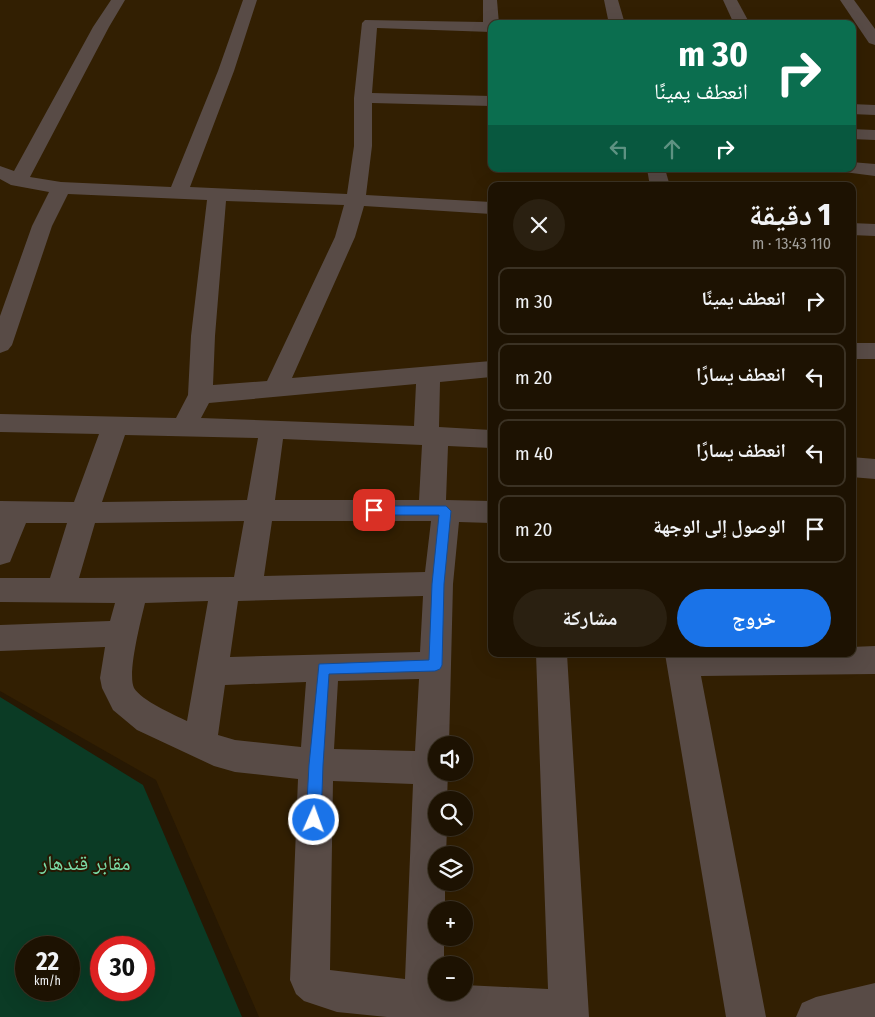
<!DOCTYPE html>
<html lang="ar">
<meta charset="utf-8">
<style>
:root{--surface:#1d1202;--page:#2a2011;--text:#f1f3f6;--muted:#a09e99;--line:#3b3224;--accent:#1a73e8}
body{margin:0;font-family:"Fira Sans Condensed","Noto Naskh Arabic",sans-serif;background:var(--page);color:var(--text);direction:rtl;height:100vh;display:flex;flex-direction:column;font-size:19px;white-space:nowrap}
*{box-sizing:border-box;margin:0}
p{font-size:16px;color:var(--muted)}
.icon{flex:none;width:28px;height:28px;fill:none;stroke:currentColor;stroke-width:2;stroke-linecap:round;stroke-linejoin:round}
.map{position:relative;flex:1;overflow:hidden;direction:ltr}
.sheet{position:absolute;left:488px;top:182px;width:368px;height:475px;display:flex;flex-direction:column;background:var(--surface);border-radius:10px;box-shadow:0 5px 20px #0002,0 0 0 1px var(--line);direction:rtl}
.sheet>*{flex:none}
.hud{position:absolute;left:488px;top:20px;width:368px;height:152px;border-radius:10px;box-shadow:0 5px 20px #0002,0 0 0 1px var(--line);direction:rtl;background:#0b6e4f;color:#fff;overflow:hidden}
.buttons{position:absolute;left:428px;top:736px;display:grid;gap:10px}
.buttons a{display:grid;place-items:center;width:45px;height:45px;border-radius:50%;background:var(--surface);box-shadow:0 5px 20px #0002,0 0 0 1px var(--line);font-size:25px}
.speed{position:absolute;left:15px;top:936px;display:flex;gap:10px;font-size:25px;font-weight:700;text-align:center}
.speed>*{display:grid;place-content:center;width:65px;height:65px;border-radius:50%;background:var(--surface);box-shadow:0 5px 20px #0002,0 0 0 1px var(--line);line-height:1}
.speed small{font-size:12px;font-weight:400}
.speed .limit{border:8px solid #d22;background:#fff;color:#111}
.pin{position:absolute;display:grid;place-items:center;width:42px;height:42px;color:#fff;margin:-21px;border-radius:10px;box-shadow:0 2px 8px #0006}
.me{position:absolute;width:55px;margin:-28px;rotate:2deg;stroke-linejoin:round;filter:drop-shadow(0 0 4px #0008)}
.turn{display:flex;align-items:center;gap:18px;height:105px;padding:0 25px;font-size:22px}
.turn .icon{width:65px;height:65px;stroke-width:2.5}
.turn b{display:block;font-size:35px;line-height:42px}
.lanes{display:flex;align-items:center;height:48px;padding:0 25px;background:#0003;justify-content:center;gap:25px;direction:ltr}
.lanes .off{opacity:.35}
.round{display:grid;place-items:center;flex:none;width:52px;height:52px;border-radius:26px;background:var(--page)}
.overview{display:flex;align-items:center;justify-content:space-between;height:85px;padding:0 25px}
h1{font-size:30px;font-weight:800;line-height:38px}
.button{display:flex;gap:10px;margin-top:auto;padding:10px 25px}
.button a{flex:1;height:58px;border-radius:30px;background:var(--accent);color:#fff;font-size:20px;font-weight:800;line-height:58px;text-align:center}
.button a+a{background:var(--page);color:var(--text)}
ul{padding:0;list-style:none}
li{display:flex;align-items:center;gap:15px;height:68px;margin:0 10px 8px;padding:0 15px;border:2px solid var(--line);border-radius:10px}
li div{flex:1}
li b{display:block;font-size:19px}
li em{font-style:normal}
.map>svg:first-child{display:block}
.built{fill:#321f02;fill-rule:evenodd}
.green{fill:#0b3b25;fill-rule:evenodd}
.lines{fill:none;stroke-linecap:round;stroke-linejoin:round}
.street{fill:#584b46;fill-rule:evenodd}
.route{fill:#1a73e8;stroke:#114b97}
.labels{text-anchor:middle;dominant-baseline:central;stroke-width:4;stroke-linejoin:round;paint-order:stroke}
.near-park-label{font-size:21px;fill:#7bdba7;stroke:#271803}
</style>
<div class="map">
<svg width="875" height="1017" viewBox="0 0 875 1017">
<rect width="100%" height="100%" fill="#271803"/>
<path class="built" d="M0,0H875V1017H259L156,780L0,691ZM491,24H851V169H491ZM491,186H851V654H491ZM436,745H464V772H436ZM436,800H464V828H436ZM436,855H464V882H436ZM436,910H464V938H436ZM436,965H464V992H436Z"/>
<path class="green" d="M0,697L143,785L242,1017H0ZM26,948H69V990H26ZM101,948H144V990H101Z"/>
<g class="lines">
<g class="street">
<path d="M111,0H125L109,27L30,177L61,182L171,187L218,71L243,0H257L234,71L190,187L347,194L354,146V98L362,23L365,20L483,22V0H497L499,24H491V32L377,28L372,93L491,96V106L372,103V146L366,195L491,202V214L364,206L355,237L292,378L491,361V377L440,382L439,427L491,430V448L448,446L446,500L491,501V523L459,522L453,584L449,745H436V772H448L447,800H436V828H447L446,855H436V882H445V910H436V938H444V965H436V992H464V985L548,989L536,654H567L589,1017H387L337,1012L304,1001L296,994L290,980L298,779L235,772L214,766L137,730L113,710L102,688L100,678L105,647L0,651V625L110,621L115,603L0,602V578H50L67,523H26L10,562L0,565V501L74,502L99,434L0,432V414L176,418L188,395L191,336L207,200L68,194L52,226L12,345L8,350L0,353V316L32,226L49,192L11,185L0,179V166L14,171L93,27ZM226,201L344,205L335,237L267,381L213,385L215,336ZM416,384L414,426L201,418L209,403ZM125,435L258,438L247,500L102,502ZM283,439L422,445L419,500H275ZM244,521L234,577L79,578L95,523ZM272,521H431L425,572L264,576ZM423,596L420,652L230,657L238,601ZM208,601L187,721C174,715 141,700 134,688C127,674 141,620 145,603ZM419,679L415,751L334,749L338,681ZM306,682L301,747L235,740L218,735L225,685ZM333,781L413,784L405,979L330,970Z"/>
<polygon points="604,0 618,0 625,24 609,24"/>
<polygon points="723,0 737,0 750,24 734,24"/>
<polygon points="840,0 854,0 875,29 875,45 869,43"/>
<polygon points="851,104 875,105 875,115 851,114"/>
<polygon points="851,129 875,130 875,140 851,139"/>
<polygon points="851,162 875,164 875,176 844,172 842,169 851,169"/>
<polygon points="647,169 665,169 670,186 650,186"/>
<polygon points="851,223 875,224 875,236 851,235"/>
<rect x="851" y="343" width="24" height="16"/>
<polygon points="851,457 875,459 875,479 851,477"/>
<polygon points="875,646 875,674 701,676 766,1017 726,1017 665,654 851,654 851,647"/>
<polygon points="875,983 875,1017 796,1017 802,1003 816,997"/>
</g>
</g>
<polygon class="route" points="374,506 446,506 451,511 444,584 442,665 440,669 435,671 329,674 323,765 321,820 319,825 314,827 309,825 306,820 309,765 319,664 429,660 432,584 439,515 374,515 368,510"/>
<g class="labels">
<g class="near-park-label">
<text x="85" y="863">مقابر قندهار</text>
</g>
</g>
</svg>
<div class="buttons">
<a><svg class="icon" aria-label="sound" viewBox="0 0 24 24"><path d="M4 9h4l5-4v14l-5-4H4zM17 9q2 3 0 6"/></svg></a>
<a><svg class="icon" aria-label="search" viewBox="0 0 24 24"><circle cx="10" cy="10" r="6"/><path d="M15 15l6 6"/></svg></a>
<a><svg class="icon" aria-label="layers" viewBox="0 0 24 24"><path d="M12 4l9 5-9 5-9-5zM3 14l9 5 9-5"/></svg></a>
<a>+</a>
<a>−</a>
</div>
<div class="speed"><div>22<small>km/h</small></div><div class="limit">30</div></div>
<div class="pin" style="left:374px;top:510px;background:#d93025"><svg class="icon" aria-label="arrive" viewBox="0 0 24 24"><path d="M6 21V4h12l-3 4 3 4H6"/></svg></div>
<svg class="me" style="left:314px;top:820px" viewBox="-20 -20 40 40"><circle r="17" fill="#1a73e8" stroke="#fff" stroke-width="3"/><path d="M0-11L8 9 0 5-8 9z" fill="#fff"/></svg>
<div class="hud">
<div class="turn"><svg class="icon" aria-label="right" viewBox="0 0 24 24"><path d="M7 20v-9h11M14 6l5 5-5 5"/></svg><div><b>30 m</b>انعطف يمينًا</div></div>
<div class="lanes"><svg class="icon off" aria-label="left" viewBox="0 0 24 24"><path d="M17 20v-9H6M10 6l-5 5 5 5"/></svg><svg class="icon off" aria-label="ahead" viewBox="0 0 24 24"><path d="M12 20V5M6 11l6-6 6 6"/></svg><svg class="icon" aria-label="right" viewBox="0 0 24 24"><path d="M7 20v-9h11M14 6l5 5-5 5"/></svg></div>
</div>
<section class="sheet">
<div class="overview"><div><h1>1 دقيقة</h1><p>110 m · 13:43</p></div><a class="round"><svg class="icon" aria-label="close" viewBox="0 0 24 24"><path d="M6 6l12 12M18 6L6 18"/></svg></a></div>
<ul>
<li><svg class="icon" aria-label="right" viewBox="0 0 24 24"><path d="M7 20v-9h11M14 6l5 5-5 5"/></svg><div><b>انعطف يمينًا</b></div><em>30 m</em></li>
<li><svg class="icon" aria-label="left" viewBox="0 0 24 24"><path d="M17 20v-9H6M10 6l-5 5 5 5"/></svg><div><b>انعطف يسارًا</b></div><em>20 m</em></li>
<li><svg class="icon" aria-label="left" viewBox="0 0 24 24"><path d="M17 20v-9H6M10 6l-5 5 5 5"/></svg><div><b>انعطف يسارًا</b></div><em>40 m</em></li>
<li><svg class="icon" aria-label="arrive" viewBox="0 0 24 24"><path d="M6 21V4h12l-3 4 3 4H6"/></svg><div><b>الوصول إلى الوجهة</b></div><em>20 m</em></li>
</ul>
<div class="button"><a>خروج</a><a>مشاركة</a></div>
</section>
</div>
